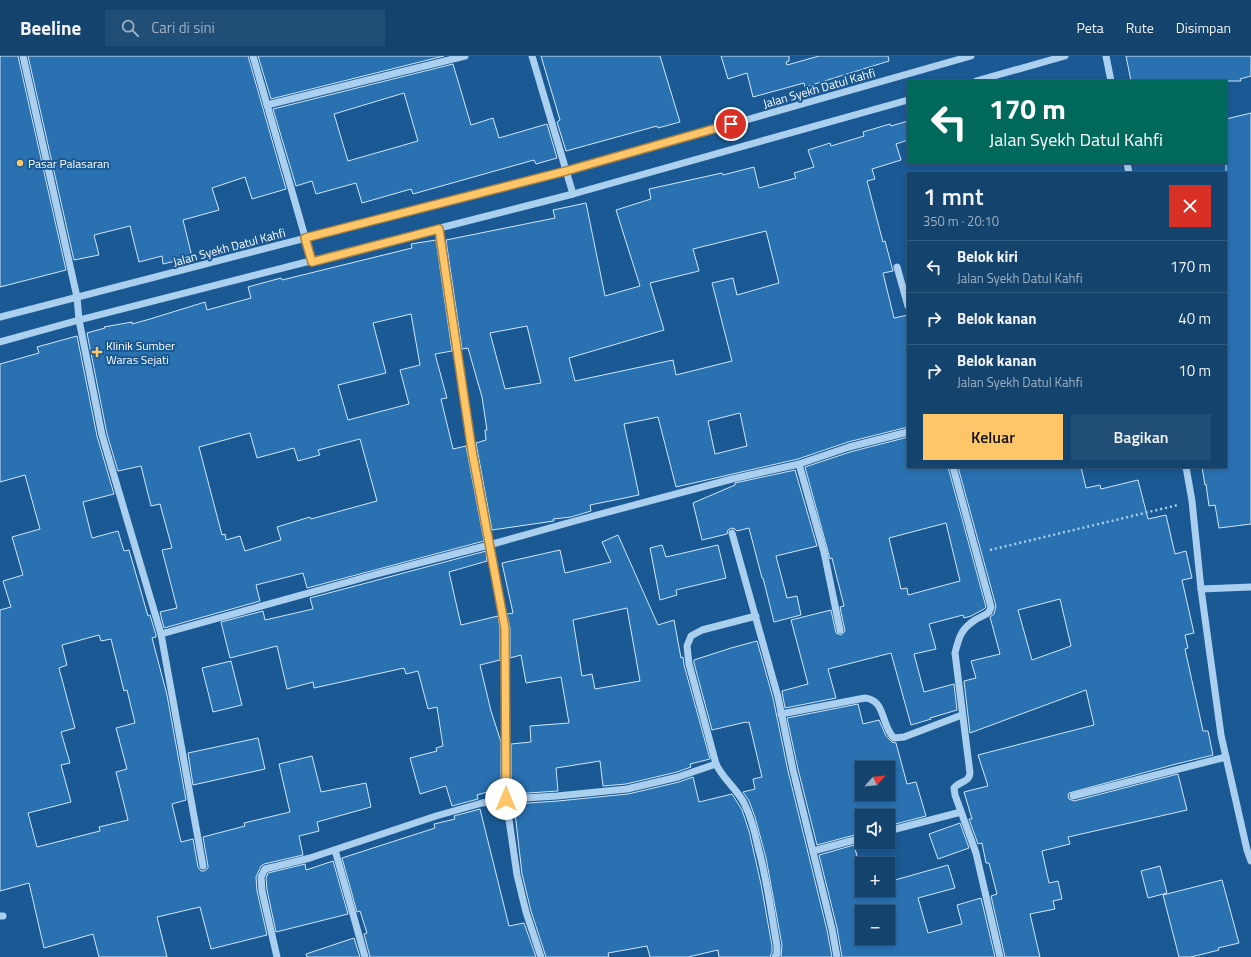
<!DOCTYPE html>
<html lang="id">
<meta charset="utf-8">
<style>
:root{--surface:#14436e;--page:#214e76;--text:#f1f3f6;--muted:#9db0c2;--line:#335c81;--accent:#ffc669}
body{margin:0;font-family:"Titillium Web",sans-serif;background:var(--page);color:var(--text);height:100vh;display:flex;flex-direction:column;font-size:15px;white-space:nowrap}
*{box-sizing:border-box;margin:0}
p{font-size:13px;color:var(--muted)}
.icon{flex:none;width:22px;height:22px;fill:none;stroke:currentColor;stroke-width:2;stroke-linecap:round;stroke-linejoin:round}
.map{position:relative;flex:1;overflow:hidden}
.sheet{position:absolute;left:907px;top:116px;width:320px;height:296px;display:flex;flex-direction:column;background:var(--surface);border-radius:0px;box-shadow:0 2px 6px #0003,0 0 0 1px var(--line)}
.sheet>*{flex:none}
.top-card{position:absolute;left:907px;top:24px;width:320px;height:84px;border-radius:0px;box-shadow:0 2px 6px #0003,0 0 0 1px var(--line);background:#00695c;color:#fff;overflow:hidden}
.needle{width:26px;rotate:63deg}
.fabs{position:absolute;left:855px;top:705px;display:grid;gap:8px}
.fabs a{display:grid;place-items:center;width:40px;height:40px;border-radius:0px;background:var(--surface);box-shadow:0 2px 6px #0003,0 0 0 1px var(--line);font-size:20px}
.pin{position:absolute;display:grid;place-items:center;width:34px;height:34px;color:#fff;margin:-17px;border:2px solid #fff;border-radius:50%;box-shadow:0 1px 4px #0007}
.me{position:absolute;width:44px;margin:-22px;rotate:0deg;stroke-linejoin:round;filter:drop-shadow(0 0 3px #0008)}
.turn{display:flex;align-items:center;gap:14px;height:84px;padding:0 16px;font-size:18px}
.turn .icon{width:52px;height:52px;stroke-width:2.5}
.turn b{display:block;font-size:28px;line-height:34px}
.round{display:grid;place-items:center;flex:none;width:42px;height:42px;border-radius:0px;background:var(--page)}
.headline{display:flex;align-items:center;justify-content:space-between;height:68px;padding:0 16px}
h1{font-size:24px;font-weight:600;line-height:30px}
.primary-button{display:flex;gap:8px;margin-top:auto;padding:8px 16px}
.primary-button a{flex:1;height:46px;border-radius:0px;background:var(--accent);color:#111;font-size:16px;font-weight:600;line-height:46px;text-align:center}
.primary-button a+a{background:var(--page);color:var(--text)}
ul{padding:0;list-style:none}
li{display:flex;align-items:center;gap:12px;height:52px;padding:0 16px;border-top:1px solid var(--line)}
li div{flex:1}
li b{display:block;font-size:15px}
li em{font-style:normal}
header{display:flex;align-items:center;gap:24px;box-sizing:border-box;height:56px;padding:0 20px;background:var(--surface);border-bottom:1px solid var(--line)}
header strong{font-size:19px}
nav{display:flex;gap:22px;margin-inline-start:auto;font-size:14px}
.search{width:280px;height:36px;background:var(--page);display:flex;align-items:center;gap:10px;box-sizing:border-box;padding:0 14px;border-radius:0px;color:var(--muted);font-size:15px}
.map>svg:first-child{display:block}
.building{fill:#2971b1;stroke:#d1e7fb;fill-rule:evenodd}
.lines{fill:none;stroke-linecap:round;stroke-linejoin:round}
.path{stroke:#aacfef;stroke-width:2.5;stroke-dasharray:2 3;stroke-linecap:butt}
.minor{stroke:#aacfef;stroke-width:7}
.route-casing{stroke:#a68144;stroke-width:10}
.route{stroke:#ffc669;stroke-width:7}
.poi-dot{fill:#ffc669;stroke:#1a5993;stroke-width:1.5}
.labels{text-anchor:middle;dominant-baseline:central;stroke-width:4;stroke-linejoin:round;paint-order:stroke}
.street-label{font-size:12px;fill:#fff;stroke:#1a5993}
.poi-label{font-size:12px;fill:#fff;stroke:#1a5993;text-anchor:start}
</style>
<header>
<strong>Beeline</strong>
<div class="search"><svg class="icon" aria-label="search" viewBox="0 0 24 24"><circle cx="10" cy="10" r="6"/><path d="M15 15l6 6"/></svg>Cari di sini</div>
<nav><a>Peta</a><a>Rute</a><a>Disimpan</a></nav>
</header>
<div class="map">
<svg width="1251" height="901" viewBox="0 0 1251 901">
<rect width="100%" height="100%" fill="#1a5993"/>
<g class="building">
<polygon points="0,0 18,0 66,214 0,231"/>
<polygon points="28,0 248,0 286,133 252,143 245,121 212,132 219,154 183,164 192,201 163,208 162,200 139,206 130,170 94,179 99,199 74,204"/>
<polygon points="258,0 444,0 271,43"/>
<polygon points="541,0 660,0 680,66 658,72 657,70 566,95 557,66 560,64"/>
<polygon points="721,0 789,0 789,5 786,6 787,9 819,0 888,0 889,5 805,31 804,27 753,41 747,17 728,23"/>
<polygon points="1126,0 1251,0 1251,20 1240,23 1241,25 1131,25"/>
<path d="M453,8L471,69L493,62L499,82L547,68L557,102L536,108L534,104L413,138L411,133L362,147L356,127L316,138L312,125L296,130L273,53ZM404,37L418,85L348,105L334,58Z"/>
<polygon points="1251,57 1251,468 1219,472 1215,449 1209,450 1206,428 1205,429 1202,411 1226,411 1226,63"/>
<path d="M908,65V84L896,88L901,104L872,113L875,123L867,125L883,186L885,185L893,215L883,217L894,262L908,259V371L848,386L798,403L676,431L658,361L624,368L639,439L590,449L591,455L571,461L553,463L554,465L492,474L476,387L486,384L485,374H487L482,341L468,292L462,293L446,184L555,162L553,154L586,147L605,240L640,230L616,154L651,143L649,133L722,117L723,119L754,111L759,132L796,122L794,117L814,111L808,94L830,87L831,90L864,80L863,76L890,68L891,70ZM766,175L779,227L737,239L733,222L712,227L732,305L676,319L673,304L575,325L569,302L664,274L650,227L699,215L693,193ZM527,270L541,327L505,333L490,277ZM740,357L747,390L715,398L708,365Z"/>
<path d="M436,184L452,295L435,298L447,342L441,343L453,393L466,390L484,485L307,532L303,517L256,529L260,545L164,572L160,556L177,552L162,494L172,492L160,448L151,450L141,410L118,415L107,378L87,277L105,272L104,271L132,266V268L150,263L205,246L207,254L251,242L248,231L281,222L282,224L412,192L411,188ZM411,258L420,309L400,314L409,348L348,364L338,329L386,317L373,267ZM250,377L257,402L294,392L298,405L320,399L318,394L360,383L377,445L311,463L310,461L277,471L281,484L245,495L240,480L226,484L225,478L222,479L199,391Z"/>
<path d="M77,280L97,380L114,438L83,446L92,482L118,475L124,495L129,494L148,560L150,559L156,579V581L152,582L167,639L186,744L172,748L181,786L193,783L198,811L201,815H204L208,812V810L203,781L245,770L244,767L290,756L279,708L312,700L321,736L366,727L371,751L317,766L319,775L299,780L303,799L264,808L261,810L256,821L257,835L267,879L211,893L200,851L157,861L167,901H99L93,878L44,892L29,827L0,835V554L11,551L3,525L23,519L12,481L40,473L25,419L0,426V308L39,297L37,291ZM99,579L101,585L111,583L124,635L127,634L135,667L116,672L127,713L116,716L128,764L99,771L100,775L37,791L28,757L71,746L61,709L70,707L61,676L75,672L59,612L67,609L62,589Z"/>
<path d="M908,381V411H948L986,551L984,553L971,560L964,562L963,559L929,568L936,593L914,598L924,636L954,628L957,654L930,662L931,663L911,669L891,597L828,613L836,642L785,652L782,635L808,628L791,564L831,554L836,577L841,579L845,575L840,551L844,550L832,502L830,503L805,411L850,396ZM946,467L960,525L908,539L907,532L901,533L889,482Z"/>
<path d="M958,411H1081L1086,432L1100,429L1101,433L1138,424L1148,463L1166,459L1175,498L1186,495L1192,522L1182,524L1194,577L1185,579L1188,592L1185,593L1203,675H1208L1213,699L1176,708L1069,737L1068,739L1069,743L1074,745L1178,718L1187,754L1068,781L1070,788L1042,795L1049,827L1058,825L1062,843L1053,845L1055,853L1030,858L1040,901H1005L991,840L997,838L989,807H986L982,787L978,788L969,763H972L964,736L988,730L978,699L1094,669L1086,634L970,677L964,625L976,622L971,605L1000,598L990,561L994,558L996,550ZM1060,543L1071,590L1032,604L1018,554Z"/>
<polygon points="795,414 817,490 776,500 787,542 797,540 801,559 774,566 763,522 762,522 749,472 737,475 735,473 731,472 728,474 727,478 702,484 693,447 735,429 735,427"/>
<path d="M618,479L658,569L674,564L681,602L683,601L684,609L710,703L690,708L691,711L677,716L626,728L603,730L600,705L556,712L558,735L513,738L511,730V688L531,686L530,670L569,667L561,621L526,627L521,599L510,602V572L507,558L513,557L502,507L560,494L565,517L611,506L602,486ZM627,552L640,625L595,633L592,618L582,620L573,564Z"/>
<polygon points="662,489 666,501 718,489 726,522 676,534 677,539 660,544 650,492"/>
<polygon points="486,495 487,505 449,516 461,569 498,560 500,572 500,604 480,609 491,655 501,686 501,732 477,739 478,743 452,750 446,730 420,738 410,702 437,695 436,692 443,690 437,651 428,653 418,615 406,618 404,612 314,632 313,626 287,633 277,590 230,602 221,566 263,555 265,564 313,553 310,542"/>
<polygon points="757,585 773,642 788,715 827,874 832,901 781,901 782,889 766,802 755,761 749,745 743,736 755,733 753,723 762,721 749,666 747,667 746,666 712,674 694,607 694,604 731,592"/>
<polygon points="231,605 242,649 213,656 202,612"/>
<path d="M858,648L863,668L879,664L886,680L892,686L896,687L907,728L916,726L926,760L888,770V760H862V777L817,789L798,713L787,662ZM862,712H888V738H862Z"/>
<polygon points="258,682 265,713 193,729 188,697"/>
<polygon points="693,721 699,746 732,738 742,754 749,775 761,828 772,890 772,896 770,901 719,901 718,894 688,901 650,901 647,890 608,897 609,901 546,901 531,855 522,818 514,748 558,745 628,738 679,726"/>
<polygon points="480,753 509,870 524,867 536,901 370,901 364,878 367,877 360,855 357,856 342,802 435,772 434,768 455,763 454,760"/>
<polygon points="960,767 969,792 938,803 929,778"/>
<path d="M854,789L862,818V834H888V826L948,809L955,832L918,842L928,877L962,868L957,849L981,842L995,901H842L837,872L819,799ZM862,856H888V882H862Z"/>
<polygon points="333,805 348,858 276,876 267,834 266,822 268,817 305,808 306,814"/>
<polygon points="1160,810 1167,837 1148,842 1141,815"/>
<polygon points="1222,824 1239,887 1218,892 1219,894 1191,901 1179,901 1163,839"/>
<polygon points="354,882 360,901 307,901 306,898"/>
</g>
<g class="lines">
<polyline class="path" points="990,494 1178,449"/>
<g class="minor">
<polyline points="23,0 77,241 79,264 102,379 161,578 203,810"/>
<polyline points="253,0 312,205"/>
<polyline points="532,0 573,138"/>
<polyline points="1106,0 1111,25"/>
<polyline points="976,25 1065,0"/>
<polyline points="267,49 465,0"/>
<polyline points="1127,107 1129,117"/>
<polyline points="439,173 472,395 505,572 506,743 517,819 526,856 541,901"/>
<polyline points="897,211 908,250"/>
<polyline points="0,261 566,115 971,0"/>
<polyline points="0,286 79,264 573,138 908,44"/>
<polyline points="799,408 824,496 840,574"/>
<path d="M953,411L991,551L989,556C985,560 979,561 975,564C961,573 959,581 955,597L970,717C969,727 959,725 954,732L955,739L976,797L1000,901"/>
<polyline points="1186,411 1192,445 1201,533 1221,679 1247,794 1251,805"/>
<polyline points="732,477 778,641 793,714 832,873 837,901"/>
<polyline points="1201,533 1251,531"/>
<path d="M756,560L702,574L691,580L687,590L689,608L716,708C723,723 737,733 744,747C751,761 755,776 758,791C767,823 771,856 777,890V898L775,901"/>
<polyline points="161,578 377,518 489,489 582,463 732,423 799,408 849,391 908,376"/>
<path d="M781,658L865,642C886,644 881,670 894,682L904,681L962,659"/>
<polyline points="1073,740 1226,701"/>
<polyline points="888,775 961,756"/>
<polyline points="335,794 365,901"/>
<polyline points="813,795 862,782"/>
<polyline points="0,860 3,860"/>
<polyline points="277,901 262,835 261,821 265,813 310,802 436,760 482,747 506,743 557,740 627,733 678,721 716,708"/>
</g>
</g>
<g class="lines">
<defs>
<polyline id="route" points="506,743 505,572 472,395 439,173 312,206 305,182 566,115 731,68"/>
</defs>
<use href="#route" class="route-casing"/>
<use href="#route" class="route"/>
</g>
<g class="poi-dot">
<circle cx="20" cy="107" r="4"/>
<path d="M95 290h4v4h4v4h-4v4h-4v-4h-4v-4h4z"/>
</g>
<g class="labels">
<g class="street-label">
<text transform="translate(819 32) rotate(-16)">Jalan Syekh Datul Kahfi</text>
<text transform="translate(229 191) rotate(-15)">Jalan Syekh Datul Kahfi</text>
</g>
<g class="poi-label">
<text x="28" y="107">Pasar Palasaran</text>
<text x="106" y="289">Klinik Sumber<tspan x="106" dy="14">Waras Sejati</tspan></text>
</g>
</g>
</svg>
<div class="fabs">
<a><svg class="needle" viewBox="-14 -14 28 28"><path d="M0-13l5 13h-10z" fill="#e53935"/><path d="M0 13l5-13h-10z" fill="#9db0c2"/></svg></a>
<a><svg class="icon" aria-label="sound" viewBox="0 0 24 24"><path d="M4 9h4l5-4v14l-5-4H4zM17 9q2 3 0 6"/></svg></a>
<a>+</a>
<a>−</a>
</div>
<div class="pin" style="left:731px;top:68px;background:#d93025"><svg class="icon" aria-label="arrive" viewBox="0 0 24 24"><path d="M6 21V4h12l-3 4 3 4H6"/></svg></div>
<svg class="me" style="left:506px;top:743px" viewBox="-20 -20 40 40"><circle r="19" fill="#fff"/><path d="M0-13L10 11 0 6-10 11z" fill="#ffc669"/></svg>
<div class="top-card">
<div class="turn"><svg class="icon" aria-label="left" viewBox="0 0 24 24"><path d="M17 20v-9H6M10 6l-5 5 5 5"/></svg><div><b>170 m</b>Jalan Syekh Datul Kahfi</div></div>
</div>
<section class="sheet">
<div class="headline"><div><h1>1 mnt</h1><p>350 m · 20:10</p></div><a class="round" style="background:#d93025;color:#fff"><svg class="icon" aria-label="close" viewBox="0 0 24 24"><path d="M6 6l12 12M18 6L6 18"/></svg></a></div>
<ul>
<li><svg class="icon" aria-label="left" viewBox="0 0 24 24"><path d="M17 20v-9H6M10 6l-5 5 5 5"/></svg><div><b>Belok kiri</b><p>Jalan Syekh Datul Kahfi</p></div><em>170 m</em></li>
<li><svg class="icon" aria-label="right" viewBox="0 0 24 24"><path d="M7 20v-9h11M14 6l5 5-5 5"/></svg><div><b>Belok kanan</b></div><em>40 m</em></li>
<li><svg class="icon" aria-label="right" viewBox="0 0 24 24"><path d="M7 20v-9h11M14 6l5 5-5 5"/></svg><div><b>Belok kanan</b><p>Jalan Syekh Datul Kahfi</p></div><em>10 m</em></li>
</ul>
<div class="primary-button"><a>Keluar</a><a>Bagikan</a></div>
</section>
</div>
